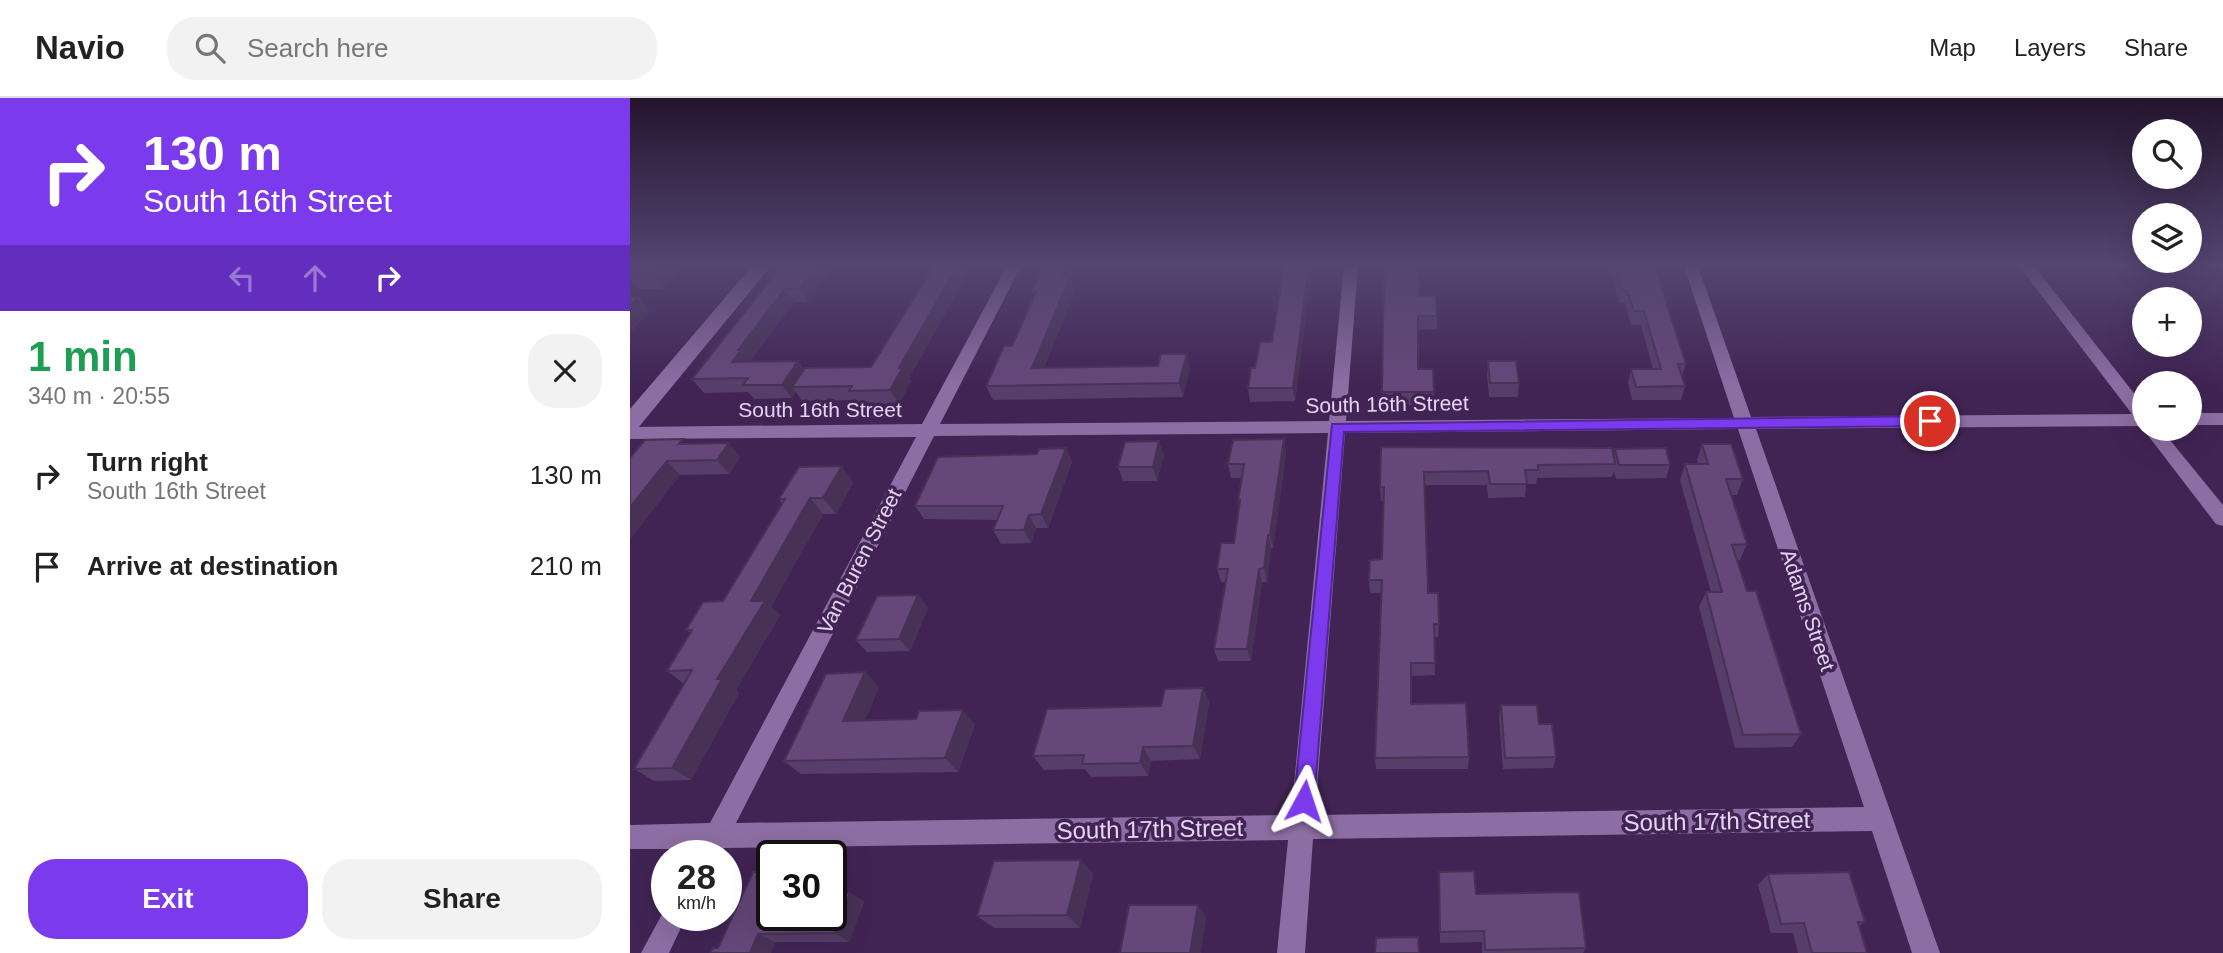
<!DOCTYPE html>
<meta charset="utf-8">
<style>
:root{--surface:#fff;--page:#f2f2f2;--text:#222;--muted:#767676;--line:#e0e0e0;--accent:#7c3aed}
body{margin:0;font-family:Helvetica,sans-serif;background:var(--page);color:var(--text);height:100vh;display:flex;flex-direction:column;font-size:26px;white-space:nowrap}
*{box-sizing:border-box;margin:0}
p{font-size:23px;color:var(--muted)}
.icon{flex:none;width:38px;height:38px;fill:none;stroke:currentColor;stroke-width:2;stroke-linecap:round;stroke-linejoin:round}
.map{position:relative;flex:1;overflow:hidden}
.side{display:flex;flex-direction:column;background:var(--surface);width:630px}
.side>*{flex:none}
.top-card{background:#7c3aed;color:#fff;overflow:hidden}
.fabs{position:absolute;left:1502px;top:21px;display:grid;gap:14px}
.fabs a{display:grid;place-items:center;width:70px;height:70px;border-radius:50%;background:var(--surface);box-shadow:0 7px 28px #0002;font-size:35px}
.speed{position:absolute;left:21px;top:742px;display:flex;gap:14px;font-size:35px;font-weight:700;text-align:center}
.speed>*{display:grid;place-content:center;width:91px;height:91px;border-radius:50%;background:var(--surface);box-shadow:0 7px 28px #0002;line-height:1}
.speed small{font-size:18px;font-weight:400}
.speed .limit{border:4px solid #111;border-radius:10px;background:#fff;color:#111}
.pin{position:absolute;display:grid;place-items:center;width:60px;height:60px;color:#fff;margin:-30px;border:4px solid #fff;border-radius:50%;box-shadow:0 2px 7px #0007}
.me{position:absolute;width:77px;margin:-38px;rotate:5deg;stroke-linejoin:round;filter:drop-shadow(0 0 5px #0008)}
.turn{display:flex;align-items:center;gap:24px;height:147px;padding:0 28px;font-size:32px}
.turn .icon{width:91px;height:91px;stroke-width:2.5}
.turn b{display:block;font-size:49px;line-height:60px}
.lanes{display:flex;align-items:center;height:66px;padding:0 28px;background:#0003;justify-content:center;gap:35px;direction:ltr}
.lanes .off{opacity:.35}
.round{display:grid;place-items:center;flex:none;width:74px;height:74px;border-radius:28px;background:var(--page)}
.headline{display:flex;align-items:center;justify-content:space-between;height:119px;padding:0 28px}
h1{font-size:42px;font-weight:700;line-height:52px;color:#1e9e55}
.action{display:flex;gap:14px;margin-top:auto;padding:14px 28px}
.action a{flex:1;height:80px;border-radius:28px;background:var(--accent);color:#fff;font-size:28px;font-weight:700;line-height:80px;text-align:center}
.action a+a{background:var(--page);color:var(--text)}
ul{padding:0;list-style:none}
li{display:flex;align-items:center;gap:21px;height:91px;padding:0 28px}
li div{flex:1}
li b{display:block;font-size:26px}
li em{font-style:normal}
header{display:flex;align-items:center;gap:42px;box-sizing:border-box;height:98px;padding:0 35px;background:var(--surface);border-bottom:2px solid var(--line)}
header strong{font-size:33px}
nav{display:flex;gap:38px;margin-inline-start:auto;font-size:24px}
.search{width:490px;height:63px;background:var(--page);display:flex;align-items:center;gap:18px;box-sizing:border-box;padding:0 24px;border-radius:28px;color:var(--muted);font-size:26px}
main{display:flex;flex:1;min-height:0}
.map>svg:first-child{display:block}
.lines{fill:none;stroke-linecap:round;stroke-linejoin:round}
.minor{fill:#8d6ea4;fill-rule:evenodd}
.tertiary{fill:#8d6ea4;fill-rule:evenodd}
.wall{fill:#573d69}
.shaded-wall{fill:#473255}
.building{fill:#65477a;stroke:#473255;stroke-width:2}
.route{fill:#7c3aed;stroke:#51269a;stroke-width:2}
.labels{text-anchor:middle;dominant-baseline:central;stroke-width:7;stroke-linejoin:round;paint-order:stroke}
.street-label{font-size:21px;fill:#e5d4f2;stroke:#412454}
.near-street-label{font-size:24px;fill:#e5d4f2;stroke:#412454}
</style>
<header>
<strong>Navio</strong>
<div class="search"><svg class="icon" aria-label="search" viewBox="0 0 24 24"><circle cx="10" cy="10" r="6"/><path d="M15 15l6 6"/></svg>Search here</div>
<nav><a>Map</a><a>Layers</a><a>Share</a></nav>
</header>
<main>
<section class="side">
<div class="top-card">
<div class="turn"><svg class="icon" aria-label="right" viewBox="0 0 24 24"><path d="M7 20v-9h11M14 6l5 5-5 5"/></svg><div><b>130 m</b>South 16th Street</div></div>
<div class="lanes"><svg class="icon off" aria-label="left" viewBox="0 0 24 24"><path d="M17 20v-9H6M10 6l-5 5 5 5"/></svg><svg class="icon off" aria-label="ahead" viewBox="0 0 24 24"><path d="M12 20V5M6 11l6-6 6 6"/></svg><svg class="icon" aria-label="right" viewBox="0 0 24 24"><path d="M7 20v-9h11M14 6l5 5-5 5"/></svg></div>
</div>
<div class="headline"><div><h1>1 min</h1><p>340 m · 20:55</p></div><a class="round"><svg class="icon" aria-label="close" viewBox="0 0 24 24"><path d="M6 6l12 12M18 6L6 18"/></svg></a></div>
<ul>
<li><svg class="icon" aria-label="right" viewBox="0 0 24 24"><path d="M7 20v-9h11M14 6l5 5-5 5"/></svg><div><b>Turn right</b><p>South 16th Street</p></div><em>130 m</em></li>
<li><svg class="icon" aria-label="arrive" viewBox="0 0 24 24"><path d="M6 21V4h12l-3 4 3 4H6"/></svg><div><b>Arrive at destination</b></div><em>210 m</em></li>
</ul>
<div class="action"><a>Exit</a><a>Share</a></div>
</section>
<div class="map">
<svg width="1593" height="855" viewBox="0 0 1593 855">
<rect width="100%" height="100%" fill="#412454"/>
<g class="lines">
<g class="minor">
<path d="M377,168H391L310,326L699,323L714,168H728L716,323L1104,320L1054,168H1068L1121,319L1502,316L1389,168H1404L1514,308V328L1126,331L1310,855H1282L1242,733L683,741L675,855H647L658,742L94,750L90,758H63L66,751H0V727L80,725L286,339L0,341V329L292,326ZM1108,331L1234,709L685,717L715,335ZM698,335L661,717L106,725L304,338Z"/>
<rect x="1559" y="315" width="34" height="12"/>
<polygon points="1513,331 1531,331 1593,407 1593,428 1586,426"/>
<polygon points="37,807 37,817 57,817 39,855 11,855"/>
</g>
<polygon class="tertiary" points="122,168 141,168 8,330 0,333 0,311"/>
</g>
<g class="wall">
<polygon points="5,168 53,168 53,169 33,191 7,191 0,182 0,174"/>
<polygon points="151,168 204,168 179,204 164,204 120,263 168,263 174,272 241,269 341,169 279,280 281,283 269,306 228,307 225,302 172,303 166,294 162,300 124,301 118,294 74,295 62,281"/>
<polygon points="414,168 446,168 441,181 445,193 414,270 560,270 553,299 363,302 356,288 382,248 404,198 402,194"/>
<polygon points="654,168 686,168 682,169 665,303 620,304 618,290 625,270 642,244"/>
<polygon points="969,168 1020,168 1056,266 1052,278 1055,288 1051,302 1002,302 998,285 1001,271 1023,271 1011,227 1001,227 995,205 989,205 980,172 969,172"/>
<polygon points="783,173 789,198 807,218 807,231 788,232 788,271 804,294 804,307 753,308 752,294"/>
<polygon points="858,263 889,285 888,299 859,299 857,277"/>
<polygon points="654,341 656,355 643,450 641,450 637,484 632,484 621,563 588,563 584,551 596,484 591,484 587,471 604,445 609,410 608,403 611,380 601,380 598,366"/>
<polygon points="57,346 110,359 99,376 50,377 0,441 0,360"/>
<polygon points="1072,346 1113,381 1107,397 1101,397 1117,446 1110,462 1107,462 1117,493 1171,636 1162,649 1105,650 1069,509 1076,494 1081,494 1050,382 1055,366 1068,366 1067,362"/>
<polygon points="751,349 984,358 985,351 1040,367 1036,380 986,381 984,373 982,379 907,380 906,386 896,386 895,399 858,400 857,387 795,387 798,495 809,526 808,539 804,539 805,577 781,578 781,606 839,659 838,671 746,671 745,660 751,495 740,495 739,482 752,461 753,403 751,403 750,389"/>
<polygon points="436,350 442,364 418,430 406,430 401,445 371,446 363,432 368,422 294,421 285,408 407,356"/>
<polygon points="534,357 527,383 493,383 488,369"/>
<polygon points="223,384 206,416 193,416 141,509 150,517 106,592 109,595 61,682 24,683 4,671 54,586 37,573 60,535 56,532 93,503 152,405 149,401"/>
<polygon points="298,510 280,553 237,554 226,542"/>
<polygon points="249,589 235,622 286,621 345,626 328,674 171,676 154,663"/>
<polygon points="573,590 579,604 570,661 521,663 518,678 461,679 455,671 414,672 403,658 531,608"/>
<polygon points="871,607 909,626 926,659 923,670 873,671 869,619"/>
<polygon points="451,762 463,776 450,830 364,830 347,818"/>
<polygon points="809,774 846,796 956,850 953,855 852,855 852,844 810,845"/>
<polygon points="1138,776 1235,824 1229,828 1237,855 1168,855 1163,835 1141,835 1128,787"/>
<polygon points="220,795 234,804 219,844 145,844 141,855 80,855 142,817"/>
</g>
<g class="shaded-wall">
<polygon points="30,168 53,168 53,169 33,191 22,177"/>
<polygon points="186,168 204,168 179,204 170,191"/>
<polygon points="327,168 341,168 279,280 281,283 269,306 260,292 269,270"/>
<polygon points="436,168 446,168 441,181 445,193 408,284 402,270 431,179"/>
<polygon points="679,168 682,168 665,303 663,290"/>
<polygon points="155,191 164,204 120,263 102,264 108,252"/>
<polygon points="9,199 20,213 0,235 0,208"/>
<polygon points="557,256 560,270 553,299 549,285"/>
<polygon points="168,263 178,277 162,289 166,294 162,300 152,287"/>
<polygon points="654,341 656,355 643,450 640,437"/>
<polygon points="529,343 534,357 527,383 523,369"/>
<polygon points="99,345 110,359 99,376 87,362"/>
<polygon points="436,350 442,364 418,430 411,416"/>
<polygon points="37,363 50,377 0,441 0,409"/>
<polygon points="212,368 223,384 206,416 193,400"/>
<polygon points="180,400 193,416 141,509 150,517 106,592 109,595 61,682 42,670 87,581 121,503"/>
<polygon points="399,417 406,430 401,445 394,432"/>
<polygon points="638,437 641,450 637,484 634,470"/>
<polygon points="629,471 632,484 621,563 617,551"/>
<polygon points="288,497 298,510 280,553 269,541"/>
<polygon points="235,574 249,589 229,637 213,623"/>
<polygon points="573,590 579,604 570,661 563,648"/>
<polygon points="333,612 345,626 328,674 315,660"/>
<polygon points="513,649 521,663 518,678 510,665"/>
<polygon points="451,762 463,776 450,830 437,817"/>
<polygon points="220,795 234,804 219,844 204,835"/>
<polygon points="568,807 576,820 571,855 560,855"/>
<polygon points="128,836 145,844 141,855 120,855"/>
</g>
<g class="building">
<polygon points="5,168 30,168 22,177 0,177 0,174"/>
<polygon points="151,168 186,168 170,191 155,191 108,252 111,252 102,264 168,263 152,287 113,287 118,280 62,281"/>
<polygon points="304,168 327,168 269,270 273,269 260,292 219,293 222,288 162,289 175,270 241,269"/>
<polygon points="414,168 436,168 431,179 440,179 402,270 528,268 531,256 557,256 549,285 356,288 374,248 382,248 406,194 402,194"/>
<polygon points="654,168 679,168 663,290 618,290 621,270 625,270 630,244 642,244"/>
<polygon points="754,168 783,168 783,173 788,173 789,198 806,197 807,218 788,218 788,271 803,271 804,294 752,294"/>
<polygon points="986,168 1020,168 1022,173 1026,173 1056,266 1048,266 1055,288 1006,289 1001,271 1031,271 1014,213 1004,213 997,192 992,192"/>
<polygon points="0,199 9,199 0,208"/>
<polygon points="858,263 886,263 889,285 860,285"/>
<polygon points="53,341 49,346 99,345 87,362 37,363 0,409 0,360 15,342"/>
<polygon points="654,341 640,437 638,437 634,470 629,471 617,551 584,551 598,471 587,471 591,445 604,445 610,402 608,403 614,366 598,366 603,342"/>
<polygon points="529,343 523,369 488,369 495,344"/>
<polygon points="1072,346 1101,346 1113,381 1096,381 1117,446 1102,447 1117,493 1126,493 1171,636 1113,637 1076,494 1092,494 1055,366 1078,366"/>
<polygon points="751,349 982,350 985,366 908,367 908,372 895,372 897,386 860,386 858,373 794,374 798,495 808,495 809,526 804,526 805,565 781,565 781,606 836,605 839,659 745,660 752,482 739,482 740,462 752,461 754,389 750,389"/>
<polygon points="436,350 411,416 399,417 394,432 363,432 373,408 285,408 308,359 407,356 409,351"/>
<polygon points="1036,350 1040,367 989,367 985,351"/>
<polygon points="212,368 193,400 180,400 121,503 135,503 87,581 92,581 42,670 4,671 62,572 37,573 62,532 56,532 73,504 93,503 155,401 149,401 169,369"/>
<polygon points="288,497 269,541 226,542 247,498"/>
<polygon points="235,574 213,623 286,621 289,613 333,612 315,660 154,663 196,576"/>
<polygon points="573,590 563,648 513,649 510,665 452,666 454,657 403,658 417,611 531,608 535,591"/>
<polygon points="871,607 907,607 909,626 922,626 926,659 875,660"/>
<polygon points="451,762 437,817 347,818 364,763"/>
<polygon points="844,773 846,796 949,794 956,850 855,852 854,833 810,834 809,774"/>
<polygon points="123,774 142,774 142,817 201,817 201,795 220,795 204,835 128,836 120,855 80,855 83,850 88,850"/>
<polygon points="1219,774 1235,824 1228,824 1237,855 1182,855 1174,825 1151,826 1138,776"/>
<polygon points="499,807 568,807 560,855 490,855"/>
<polygon points="788,839 789,855 745,855 746,840"/>
</g>
<linearGradient id="sky" x2="0" y2="1"><stop stop-color="#24142e"/><stop offset="0.58" stop-color="#544572"/><stop offset="1" stop-color="#544572" stop-opacity="0"/></linearGradient>
<rect width="1593" height="288" fill="url(#sky)"/>
<polygon class="route" points="1300,318 1307,323 1300,328 714,334 684,703 681,710 674,713 667,710 664,703 702,326"/>
<g class="labels">
<g class="street-label">
<text transform="translate(757 306) rotate(-1)">South 16th Street</text>
<text x="190" y="311">South 16th Street</text>
<text transform="translate(229 463) rotate(-63)">Van Buren Street</text>
<text transform="translate(1178 512) rotate(71)">Adams Street</text>
</g>
<g class="near-street-label">
<text transform="translate(1087 723) rotate(-1)">South 17th Street</text>
<text transform="translate(520 731) rotate(-1)">South 17th Street</text>
</g>
</g>
</svg>
<div class="fabs">
<a><svg class="icon" aria-label="search" viewBox="0 0 24 24"><circle cx="10" cy="10" r="6"/><path d="M15 15l6 6"/></svg></a>
<a><svg class="icon" aria-label="layers" viewBox="0 0 24 24"><path d="M12 4l9 5-9 5-9-5zM3 14l9 5 9-5"/></svg></a>
<a>+</a>
<a>−</a>
</div>
<div class="speed"><div>28<small>km/h</small></div><div class="limit">30</div></div>
<div class="pin" style="left:1300px;top:323px;background:#d93025"><svg class="icon" aria-label="arrive" viewBox="0 0 24 24"><path d="M6 21V4h12l-3 4 3 4H6"/></svg></div>
<svg class="me" style="left:674px;top:703px" viewBox="-20 -20 40 40"><path d="M0-17L14 15 0 8-14 15z" fill="#7c3aed" stroke="#fff" stroke-width="4"/></svg>
</div>
</main>
